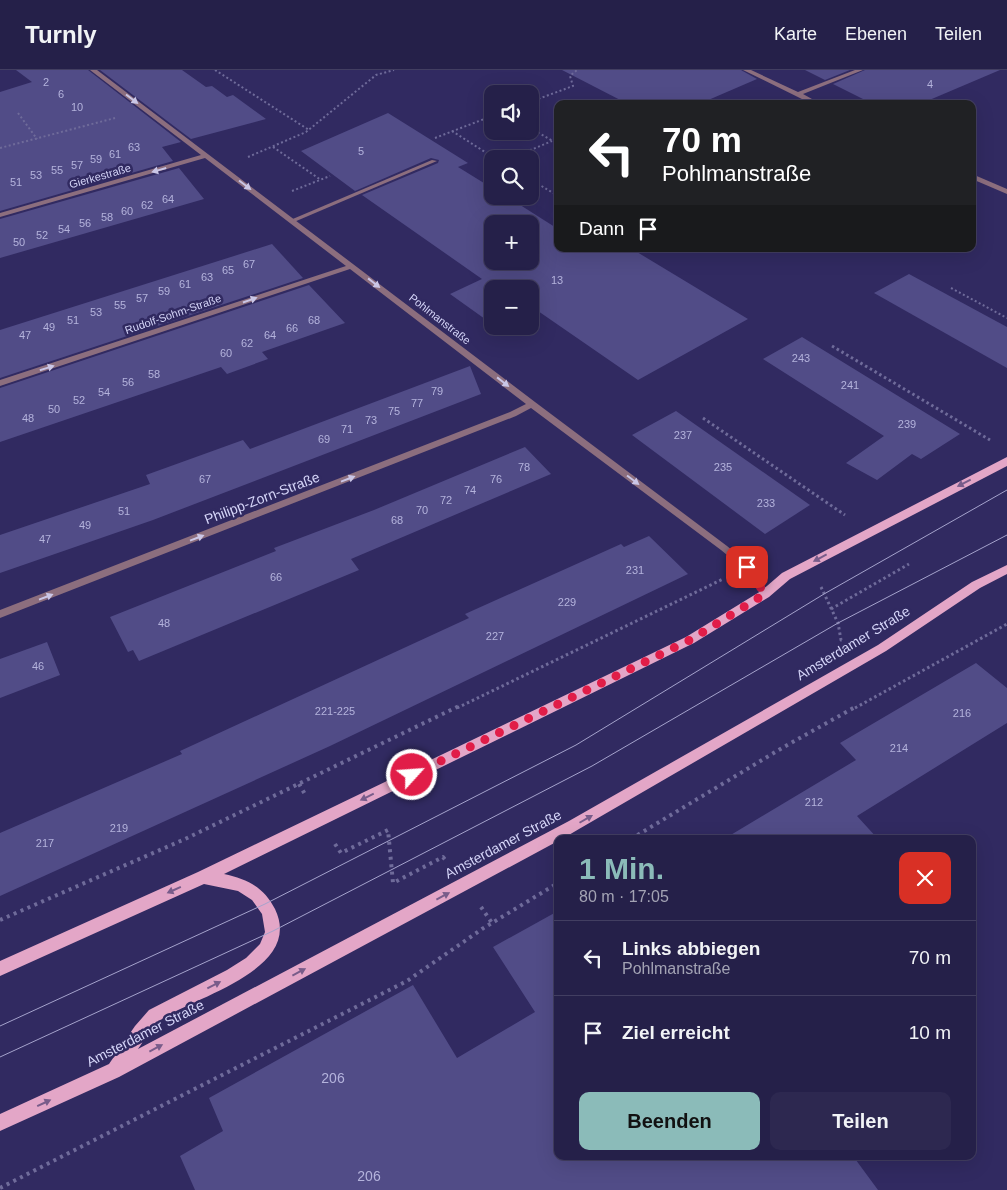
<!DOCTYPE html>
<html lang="de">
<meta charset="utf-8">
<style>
:root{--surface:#252049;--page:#2d2850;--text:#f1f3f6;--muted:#a3a3b4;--line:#423e61;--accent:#8bbbb9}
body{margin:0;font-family:Arial,sans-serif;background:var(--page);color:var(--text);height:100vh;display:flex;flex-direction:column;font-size:19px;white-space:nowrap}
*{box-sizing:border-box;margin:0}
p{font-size:16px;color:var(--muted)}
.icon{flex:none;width:28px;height:28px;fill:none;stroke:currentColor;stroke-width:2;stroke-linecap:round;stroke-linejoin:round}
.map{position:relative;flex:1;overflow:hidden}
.panel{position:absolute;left:554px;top:765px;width:422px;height:325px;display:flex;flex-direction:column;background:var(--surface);border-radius:10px;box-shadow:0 5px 20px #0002,0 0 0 1px var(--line)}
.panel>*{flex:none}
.guide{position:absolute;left:554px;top:30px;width:422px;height:152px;border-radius:10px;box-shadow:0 5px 20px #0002,0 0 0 1px var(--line);background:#202124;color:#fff;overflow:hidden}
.buttons{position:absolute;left:484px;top:15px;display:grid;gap:10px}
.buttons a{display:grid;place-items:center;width:55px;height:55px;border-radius:10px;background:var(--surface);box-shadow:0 5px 20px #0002,0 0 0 1px var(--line);font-size:25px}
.pin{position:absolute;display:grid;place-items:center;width:42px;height:42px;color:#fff;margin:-21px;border-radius:10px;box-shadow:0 2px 8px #0006}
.me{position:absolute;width:55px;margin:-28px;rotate:64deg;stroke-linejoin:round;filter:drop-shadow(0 0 4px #0008)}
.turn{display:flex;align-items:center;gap:18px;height:105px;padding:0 25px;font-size:22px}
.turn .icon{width:65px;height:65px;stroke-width:2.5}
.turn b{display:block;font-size:35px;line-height:42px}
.then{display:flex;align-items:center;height:48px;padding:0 25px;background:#0003;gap:10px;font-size:19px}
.round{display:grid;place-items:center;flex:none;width:52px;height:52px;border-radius:10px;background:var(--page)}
.overview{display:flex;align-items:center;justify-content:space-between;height:85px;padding:0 25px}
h1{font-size:30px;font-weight:800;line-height:38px;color:var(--accent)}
.primary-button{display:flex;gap:10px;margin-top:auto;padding:10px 25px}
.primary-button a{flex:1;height:58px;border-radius:10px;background:var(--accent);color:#111;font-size:20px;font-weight:800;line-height:58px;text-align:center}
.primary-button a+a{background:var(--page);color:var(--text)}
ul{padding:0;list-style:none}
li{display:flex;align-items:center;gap:15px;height:75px;padding:0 25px;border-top:1px solid var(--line)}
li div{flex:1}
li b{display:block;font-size:19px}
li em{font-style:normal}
header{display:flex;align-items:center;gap:30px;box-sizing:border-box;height:70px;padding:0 25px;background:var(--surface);border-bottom:1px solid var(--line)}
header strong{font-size:24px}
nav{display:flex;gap:28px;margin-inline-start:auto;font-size:18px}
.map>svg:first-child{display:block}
.building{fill:#514c87;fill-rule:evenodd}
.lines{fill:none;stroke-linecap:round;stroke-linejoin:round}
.path-far2{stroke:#6f6b9a;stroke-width:2;stroke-dasharray:2 2.5;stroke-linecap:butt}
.path-far1{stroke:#6f6b9a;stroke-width:3;stroke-dasharray:2.5 3;stroke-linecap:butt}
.path{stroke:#6f6b9a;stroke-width:4;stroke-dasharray:3 4.5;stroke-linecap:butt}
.lane{fill:#8c6e7e;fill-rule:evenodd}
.street{fill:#8c6e7e;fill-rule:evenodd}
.primary{fill:#e3a6c7;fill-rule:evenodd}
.tram{stroke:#a5a3cc;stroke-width:1}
.oneway{fill:#cac6e6}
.oneway2{fill:#785c8a}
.route{stroke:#e11d48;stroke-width:9;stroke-dasharray:0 16.2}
.labels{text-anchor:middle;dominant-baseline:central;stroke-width:5;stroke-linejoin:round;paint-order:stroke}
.number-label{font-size:11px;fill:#b4b3dc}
.far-street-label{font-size:11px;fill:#d5d5f8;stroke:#312a61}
.street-label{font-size:14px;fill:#d5d5f8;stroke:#312a61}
.near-number-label{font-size:14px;fill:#b4b3dc}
</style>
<header>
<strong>Turnly</strong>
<nav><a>Karte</a><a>Ebenen</a><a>Teilen</a></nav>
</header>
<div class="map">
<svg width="1007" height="1120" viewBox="0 0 1007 1120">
<rect width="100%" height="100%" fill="#312a61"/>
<g class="building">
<polygon points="16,0 88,0 181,72 162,77 173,91 0,141 0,22 32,12"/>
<polygon points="100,0 182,0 206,17 212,16 227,27 233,25 266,49 191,69"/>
<polygon points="562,0 741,0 757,9 699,34 628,34"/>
<polygon points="805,0 850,0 825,10"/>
<polygon points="865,0 1000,0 920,34 873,34 833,14"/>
<path d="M388,43L468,93L458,97L492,118V126H506L558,159V179H632L748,249L638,310L538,241L530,245V219H492V254L450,224L482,209L362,125L438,93L439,90L431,88L355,121L301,81ZM492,154H530V191H492Z"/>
<polygon points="179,98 204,129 0,188 0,149"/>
<polygon points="272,174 303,208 0,308 0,260"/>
<polygon points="909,204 1007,257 1007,298 874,223"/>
<polygon points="309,215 345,253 262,282 268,289 227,304 221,297 0,372 0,318"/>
<polygon points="802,267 960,364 921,389 912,384 877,410 846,393 884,366 763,289"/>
<polygon points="470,296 481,324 153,450 0,503 0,465 150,414 146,405 207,383 243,370 250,379"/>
<polygon points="676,341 810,435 765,464 632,365"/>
<polygon points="525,377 551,404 351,489 359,500 139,591 133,580 128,582 110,547 276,481 274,478 374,440"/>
<polygon points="649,466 688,504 330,676 0,826 0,763 182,684 180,681 469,548 465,544 621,474 624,477"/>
<polygon points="47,572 60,605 0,628 0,589"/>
<polygon points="976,593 1007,618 1007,653 857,746 878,769 724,769 856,690 840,673"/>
<polygon points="558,841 558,1086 853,1086 878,1120 195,1120 180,1086 223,1061 209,1028 413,915 457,988 535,942 493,877"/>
</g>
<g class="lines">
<g class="path-far2">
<polyline points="215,0 309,60"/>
<polyline points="530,32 573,16 570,6 577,0"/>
<polyline points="18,43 37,69"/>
<polyline points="530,58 558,74"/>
<polyline points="452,61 496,89"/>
<polyline points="435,68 492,46"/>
<polyline points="273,77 321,110"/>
<polyline points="0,78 115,48"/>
<polyline points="248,87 306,62 376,5 394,0"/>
<polyline points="509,89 552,71"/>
<polyline points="530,109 558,126"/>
<polyline points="292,121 330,106"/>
<polyline points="951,218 1007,248"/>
</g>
<g class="path-far1">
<polyline points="832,276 990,370"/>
<polyline points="703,348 845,445"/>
<polyline points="821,517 838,553 841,570 843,569"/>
<polyline points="831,539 909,494"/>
<polyline points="457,638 723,509"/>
<polyline points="855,638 1007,554"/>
</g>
<g class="path">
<polyline points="299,714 306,726"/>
<polyline points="631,769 782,678 857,636"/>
<polyline points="335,774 341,783 388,760 393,813 443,787 447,792"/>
<polyline points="481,837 492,853"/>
<polyline points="0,850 185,769 459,636"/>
<polyline points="0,1118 407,911 482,859 558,813"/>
</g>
<polygon class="lane" points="432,90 437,91 294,152 288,151"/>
<g class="street">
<polygon points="90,0 97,0 535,332 727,476 750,495 768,521 770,524 768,527 762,527 744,499 721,480 531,338 516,346 0,548 0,540 510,342 526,334 350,199 0,316 0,310 346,196 205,88 0,147 0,143 201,85"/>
<polygon points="743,0 751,0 798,22 855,0 863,0 803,24 821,34 812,34"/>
<polygon points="972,104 1007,119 1007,124 972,109"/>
</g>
<path class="primary" d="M1007,387V396L790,509L769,527L694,573L224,804C247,809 264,817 275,839C304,899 197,926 162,949C152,956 145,969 138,979L569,751L878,575L972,512L1007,495V504L980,518L886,581L579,759L562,769H558V771L119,1007L0,1061V1044L109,994L135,956L149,940L227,900L246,888L260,874L265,862L262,844L252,830L238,821L204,814L0,906V891L198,802L686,567L761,521L782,503Z"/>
<g class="tram">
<polyline points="0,956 265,834 576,675 824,524 1007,420"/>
<polyline points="0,987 273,861 592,696 838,553 1007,465"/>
</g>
</g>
<defs><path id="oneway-solid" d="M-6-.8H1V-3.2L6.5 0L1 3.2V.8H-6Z" transform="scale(1.25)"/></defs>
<g class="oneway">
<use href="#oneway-solid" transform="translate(132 29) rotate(37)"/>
<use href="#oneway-solid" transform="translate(159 100) rotate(164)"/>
<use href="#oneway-solid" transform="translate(245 115) rotate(37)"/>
<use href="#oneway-solid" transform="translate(374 213) rotate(38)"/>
<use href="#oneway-solid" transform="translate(250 230) rotate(-19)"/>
<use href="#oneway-solid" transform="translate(47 298) rotate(-17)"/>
<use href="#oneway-solid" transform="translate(503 312) rotate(38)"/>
<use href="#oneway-solid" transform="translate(348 409) rotate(-21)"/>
<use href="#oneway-solid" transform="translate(633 410) rotate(37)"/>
<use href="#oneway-solid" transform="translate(197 468) rotate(-21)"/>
<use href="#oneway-solid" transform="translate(46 527) rotate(-21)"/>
</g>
<g class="oneway2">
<use href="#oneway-solid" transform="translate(964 413) rotate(153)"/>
<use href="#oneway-solid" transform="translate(820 488) rotate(152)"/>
<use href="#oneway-solid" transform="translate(367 727) rotate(154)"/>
<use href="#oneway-solid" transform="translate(586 749) rotate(-30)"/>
<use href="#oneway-solid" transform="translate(174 820) rotate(156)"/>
<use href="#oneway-solid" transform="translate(443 826) rotate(-28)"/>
<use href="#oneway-solid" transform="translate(299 902) rotate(-28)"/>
<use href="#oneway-solid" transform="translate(214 915) rotate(-27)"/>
<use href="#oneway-solid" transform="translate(156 978) rotate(-28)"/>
<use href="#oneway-solid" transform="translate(44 1033) rotate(-25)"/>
</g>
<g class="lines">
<polyline class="route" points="412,705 690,570 765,524 747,497"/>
</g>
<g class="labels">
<g class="number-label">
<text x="46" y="12">2</text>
<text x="930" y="14">4</text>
<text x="61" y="24">6</text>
<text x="77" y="37">10</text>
<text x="134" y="77">63</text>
<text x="361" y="81">5</text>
<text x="115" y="84">61</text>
<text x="96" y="89">59</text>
<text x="77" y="95">57</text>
<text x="57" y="100">55</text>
<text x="36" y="105">53</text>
<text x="16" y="112">51</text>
<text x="168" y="129">64</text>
<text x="147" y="135">62</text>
<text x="127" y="141">60</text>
<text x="107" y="147">58</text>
<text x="85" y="153">56</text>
<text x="64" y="159">54</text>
<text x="42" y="165">52</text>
<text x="19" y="172">50</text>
<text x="249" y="194">67</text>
<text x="228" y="200">65</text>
<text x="207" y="207">63</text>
<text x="557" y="210">13</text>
<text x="185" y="214">61</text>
<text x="164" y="221">59</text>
<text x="142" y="228">57</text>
<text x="120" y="235">55</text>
<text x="96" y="242">53</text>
<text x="73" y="250">51</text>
<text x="314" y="250">68</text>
<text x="49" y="257">49</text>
<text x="292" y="258">66</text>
<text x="25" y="265">47</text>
<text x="270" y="265">64</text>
<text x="247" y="273">62</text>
<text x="226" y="283">60</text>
<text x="801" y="288">243</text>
<text x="154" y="304">58</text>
<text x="128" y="312">56</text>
<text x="850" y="315">241</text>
<text x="437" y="321">79</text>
<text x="104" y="322">54</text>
<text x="79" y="330">52</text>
<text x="417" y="333">77</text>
<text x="54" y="339">50</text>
<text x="394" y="341">75</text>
<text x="28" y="348">48</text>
<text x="371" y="350">73</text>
<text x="907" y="354">239</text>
<text x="347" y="359">71</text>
<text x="683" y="365">237</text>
<text x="324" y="369">69</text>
<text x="524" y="397">78</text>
<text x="723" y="397">235</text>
<text x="205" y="409">67</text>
<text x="496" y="409">76</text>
<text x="470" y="420">74</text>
<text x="446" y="430">72</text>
<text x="766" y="433">233</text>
<text x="422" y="440">70</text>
<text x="124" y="441">51</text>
<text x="397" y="450">68</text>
<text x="85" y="455">49</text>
<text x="45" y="469">47</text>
<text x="635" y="500">231</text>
<text x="276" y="507">66</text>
<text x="567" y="532">229</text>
<text x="164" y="553">48</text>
<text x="495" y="566">227</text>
<text x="38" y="596">46</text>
<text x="335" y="641">221-225</text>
<text x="962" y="643">216</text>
<text x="899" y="678">214</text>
<text x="814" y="732">212</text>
<text x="119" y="758">219</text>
<text x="45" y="773">217</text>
</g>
<g class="far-street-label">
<text transform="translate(100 106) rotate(-16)">Gierkestraße</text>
<text transform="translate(173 244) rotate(-19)">Rudolf-Sohm-Straße</text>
<text transform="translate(440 249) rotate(38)">Pohlmanstraße</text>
</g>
<g class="street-label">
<text transform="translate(262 428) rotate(-21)">Philipp-Zorn-Straße</text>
<text transform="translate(853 573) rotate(-31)">Amsterdamer Straße</text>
<text transform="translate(503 774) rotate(-28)">Amsterdamer Straße</text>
<text transform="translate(145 963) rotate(-27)">Amsterdamer Straße</text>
</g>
<g class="near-number-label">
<text x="333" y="1008">206</text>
<text x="369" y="1106">206</text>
</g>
</g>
</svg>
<div class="buttons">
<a><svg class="icon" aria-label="sound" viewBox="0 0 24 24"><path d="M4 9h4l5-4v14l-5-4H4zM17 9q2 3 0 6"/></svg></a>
<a><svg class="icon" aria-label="search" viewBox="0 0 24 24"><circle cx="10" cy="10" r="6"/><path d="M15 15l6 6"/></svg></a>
<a>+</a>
<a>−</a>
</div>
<div class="pin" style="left:747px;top:497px;background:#d93025"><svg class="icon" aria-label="arrive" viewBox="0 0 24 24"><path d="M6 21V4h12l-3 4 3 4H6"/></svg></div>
<svg class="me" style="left:412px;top:705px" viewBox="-20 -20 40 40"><circle r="17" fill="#e11d48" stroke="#fff" stroke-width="3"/><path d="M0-11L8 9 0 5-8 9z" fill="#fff"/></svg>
<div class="guide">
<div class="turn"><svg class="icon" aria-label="left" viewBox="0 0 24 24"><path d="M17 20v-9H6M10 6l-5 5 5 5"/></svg><div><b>70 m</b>Pohlmanstraße</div></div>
<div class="then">Dann<svg class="icon" aria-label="arrive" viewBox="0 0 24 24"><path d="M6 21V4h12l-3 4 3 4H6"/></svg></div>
</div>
<section class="panel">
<div class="overview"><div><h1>1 Min.</h1><p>80 m · 17:05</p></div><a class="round" style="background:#d93025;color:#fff"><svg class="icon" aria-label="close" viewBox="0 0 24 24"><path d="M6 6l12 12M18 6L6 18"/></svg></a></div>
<ul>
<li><svg class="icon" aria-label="left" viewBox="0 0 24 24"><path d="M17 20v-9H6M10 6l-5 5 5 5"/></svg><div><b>Links abbiegen</b><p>Pohlmanstraße</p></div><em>70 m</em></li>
<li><svg class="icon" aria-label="arrive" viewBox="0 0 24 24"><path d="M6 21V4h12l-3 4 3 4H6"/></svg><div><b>Ziel erreicht</b></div><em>10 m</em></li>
</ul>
<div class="primary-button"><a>Beenden</a><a>Teilen</a></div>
</section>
</div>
